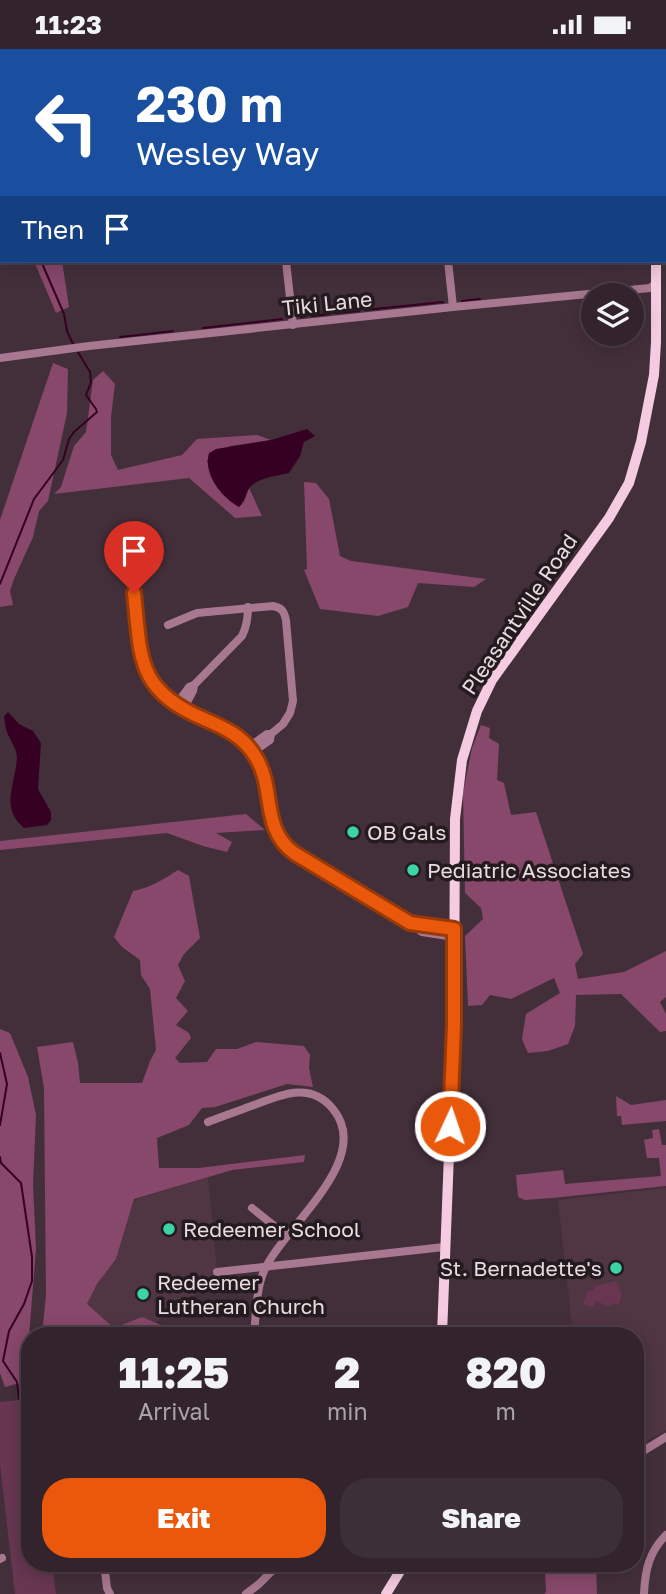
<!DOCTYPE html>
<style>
:root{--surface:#32232c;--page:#3d2f38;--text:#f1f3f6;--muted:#a8a4a9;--line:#4d4048;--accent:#ea580c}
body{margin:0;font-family:"Golos Text",sans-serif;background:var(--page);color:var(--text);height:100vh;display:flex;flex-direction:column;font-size:26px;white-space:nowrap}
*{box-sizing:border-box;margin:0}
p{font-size:23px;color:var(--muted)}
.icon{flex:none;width:38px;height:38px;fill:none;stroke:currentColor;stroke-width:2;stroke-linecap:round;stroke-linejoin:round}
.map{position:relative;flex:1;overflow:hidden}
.side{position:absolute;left:21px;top:1278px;width:623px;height:245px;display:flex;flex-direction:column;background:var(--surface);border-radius:28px;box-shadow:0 4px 18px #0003,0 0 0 2px var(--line)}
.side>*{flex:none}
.top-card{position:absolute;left:0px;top:0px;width:667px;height:214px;box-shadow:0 4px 18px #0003,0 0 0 2px var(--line);background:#1a4fa0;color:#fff;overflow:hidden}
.fabs{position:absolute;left:581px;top:234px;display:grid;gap:14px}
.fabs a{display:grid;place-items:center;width:63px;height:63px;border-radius:50%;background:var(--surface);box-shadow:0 4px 18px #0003,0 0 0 2px var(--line);font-size:35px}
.pin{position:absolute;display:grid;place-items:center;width:60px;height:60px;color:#fff;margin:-72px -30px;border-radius:50% 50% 50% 0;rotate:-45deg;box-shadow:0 0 7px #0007}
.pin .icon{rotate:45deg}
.me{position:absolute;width:77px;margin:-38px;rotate:3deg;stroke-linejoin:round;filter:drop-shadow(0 0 5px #0008)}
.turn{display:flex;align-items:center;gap:24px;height:147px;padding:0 21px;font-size:32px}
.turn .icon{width:91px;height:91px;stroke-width:2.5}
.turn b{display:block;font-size:49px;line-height:60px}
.then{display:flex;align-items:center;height:66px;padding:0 21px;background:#0003;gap:14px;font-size:26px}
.eta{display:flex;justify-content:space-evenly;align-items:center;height:119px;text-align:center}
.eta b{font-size:42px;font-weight:800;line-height:49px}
.action{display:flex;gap:14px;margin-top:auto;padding:14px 21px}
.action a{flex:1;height:80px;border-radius:28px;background:var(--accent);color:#fff;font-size:28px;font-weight:800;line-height:80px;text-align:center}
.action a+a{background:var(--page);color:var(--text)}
.status{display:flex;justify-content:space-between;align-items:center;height:49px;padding:0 35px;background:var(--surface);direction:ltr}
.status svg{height:19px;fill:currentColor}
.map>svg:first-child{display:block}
.built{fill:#503543}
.green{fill:#683651}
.forest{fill:#87486b}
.water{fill:#360023}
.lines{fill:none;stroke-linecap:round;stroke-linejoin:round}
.stream{stroke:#360023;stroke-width:2}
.minor{stroke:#a87790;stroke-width:8}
.major{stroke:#f4cbe0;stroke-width:10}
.route-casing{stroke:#983908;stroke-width:18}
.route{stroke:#ea580c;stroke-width:12}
.poi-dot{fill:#3bd4a4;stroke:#241b1f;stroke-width:2.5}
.labels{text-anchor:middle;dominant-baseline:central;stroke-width:7;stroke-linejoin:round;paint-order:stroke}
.street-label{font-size:21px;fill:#e8dbe1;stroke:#241b1f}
.poi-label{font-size:21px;fill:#e8dbe1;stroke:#241b1f;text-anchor:start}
</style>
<div class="status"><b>11:23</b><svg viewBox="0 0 49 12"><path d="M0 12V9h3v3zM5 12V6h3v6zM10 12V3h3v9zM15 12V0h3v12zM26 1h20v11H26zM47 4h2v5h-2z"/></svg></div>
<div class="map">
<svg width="666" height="1545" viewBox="0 0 666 1545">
<rect width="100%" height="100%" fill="#432f3a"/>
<g class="built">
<polygon points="208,1128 218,1230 155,1274 142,1268 114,1279 87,1255 97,1235 116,1210 134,1151"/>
<polygon points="666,1139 666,1381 635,1399 635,1286 573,1286 558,1151"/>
</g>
<g class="green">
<polygon points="616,1232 622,1244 619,1256 615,1254 608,1257 596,1252 593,1258 583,1255 588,1241 594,1242 595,1237"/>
<polygon points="30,1350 30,1514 52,1514 56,1545 15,1545 0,1415 0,1353"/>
</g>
<g class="forest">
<polygon points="34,212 62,212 69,258 56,264"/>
<polygon points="53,314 68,320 67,364 48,452 39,462 33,488 14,530 10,542 13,556 0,558 0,471"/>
<path d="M103,322L115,335L111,368V406L118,421L182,406L197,390L257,386L271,391L230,397L207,411C214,441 220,439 244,453L249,439L262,467L235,469L189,429L54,445L61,438L74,397L86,383L93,331Z"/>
<polygon points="304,433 316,434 329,450 340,507 351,512 486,530 474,538 418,534 408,558 378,567 320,560 304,521 307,520"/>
<polygon points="481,676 490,679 489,689 499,695 497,731 504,734 511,766 536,763 583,905 575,915 578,930 624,923 666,902 666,948 660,953 666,965 666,982 660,983 621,945 576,946 575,977 568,995 548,1002 528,1004 522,990 526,965 560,944 554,929 511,950 490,946 482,956 468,957 465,887 483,870 481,859 465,844 463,744 472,699"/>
<polygon points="246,765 265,781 216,784 232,793 227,803 203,797 167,784 0,801 0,792"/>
<path d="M178,821L189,827L200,889L184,905L178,916L185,932L176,949L188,962L176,976L189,984L191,989L175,1009L180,1014L207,1013L216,1000H237L256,993L304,997L310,1006L309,1019L313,1038L287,1035L215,1058L202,1059L189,1076L157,1089L159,1119H199L305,1106L304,1113L232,1121L134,1150L116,1210L97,1235L87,1255L114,1279L142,1268L161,1276L155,1284L134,1278L125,1286H42L46,1246L44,1039L37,998L73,993L78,1014L80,1034H142L150,1012L156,1001L150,940L141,926L140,911L122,898L114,888L133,842C150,839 164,830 178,821Z"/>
<polygon points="0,980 10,984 28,1028 36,1066 33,1136 36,1200 25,1337 16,1335 5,1338 0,1324"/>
<polygon points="616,1047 631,1056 666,1051 666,1072 622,1076 621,1067 617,1067"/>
<polygon points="659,1080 662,1096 666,1096 666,1137 552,1149 525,1151 518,1148 516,1126 563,1121 565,1135 661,1127 659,1109 647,1109 644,1091 653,1089 652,1081"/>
<polygon points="575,1514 596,1514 597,1545 544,1545 546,1543 545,1523 574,1520"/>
</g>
<g class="water">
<path d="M307,380L315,387L304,393L300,407L289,424C277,427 260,428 250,438C245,444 246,452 239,458C221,448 203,425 209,404L216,400L271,391Z"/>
<path d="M8,663L19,675L33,682L41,694L38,740L51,763V771L47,776L24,779C0,759 15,737 17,709C17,699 10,692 7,683C5,678 5,673 4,667Z"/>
</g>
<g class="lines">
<g class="stream">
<polyline points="0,99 2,100"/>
<polyline points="41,212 64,265 67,282 73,295"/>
<polyline points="462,252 480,250"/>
<polyline points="365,261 443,253"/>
<polyline points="335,264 359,262"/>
<polyline points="312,267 329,265"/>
<polyline points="301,268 306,267"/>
<polyline points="203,279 282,270"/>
<polyline points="120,288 173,282"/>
<polyline points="0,535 34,450 63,411 69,390 74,383 97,363 96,360 86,346 91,333 90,323 78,303"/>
<polyline points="0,1004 7,1035 0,1076"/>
<polyline points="0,1108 1,1114 21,1134 32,1208 32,1232 24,1255 9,1282 3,1312 17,1333 19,1350"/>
</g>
<g class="minor">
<polyline points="214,0 214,2"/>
<polyline points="665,77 666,77"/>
<polyline points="286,212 293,276"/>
<polyline points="448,212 453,258"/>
<polyline points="0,309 89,297 453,258 650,239 656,234"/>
<path d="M134,544C141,609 136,641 204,670C225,679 243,687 255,707C276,738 261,780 294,804L410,874L422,883L454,888"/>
<path d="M168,576L197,564L273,557C282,559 284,562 286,571L293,652L290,664L283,675L271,685L270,691L253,703"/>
<path d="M176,656L189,638L194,636L242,587C247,577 248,569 248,558"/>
<polyline points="183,661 193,642 194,636"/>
<polyline points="249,698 267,685 271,685"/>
<polyline points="410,874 454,880"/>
<path d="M208,1073C223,1067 238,1062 254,1056C281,1046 310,1032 333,1060C375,1111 282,1179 264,1222C256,1240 256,1267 254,1286"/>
<polyline points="252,1159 287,1187"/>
<polyline points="217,1223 444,1198"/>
<polyline points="635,1407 666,1388"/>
<polyline points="0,1510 2,1509"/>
<polyline points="104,1514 107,1539 110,1545"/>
<polyline points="246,1545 259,1535 280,1514"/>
<path d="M644,1545C645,1521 649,1503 666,1486"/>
</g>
<g class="major">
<polyline points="665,136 666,132"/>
<polyline points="442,1286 454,975 455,770 462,711 477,662 492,631 609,469 629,434 641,393 654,326 656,293 656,212"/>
<polyline points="386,1545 405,1514"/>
</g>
</g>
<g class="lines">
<defs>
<path id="route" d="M134,544C141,609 136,641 204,670C225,679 243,687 255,707C276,739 260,779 294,804L410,874L454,880V975L450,1077"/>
</defs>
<use href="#route" class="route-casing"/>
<use href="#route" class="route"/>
</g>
<g class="poi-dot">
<circle cx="353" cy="783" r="7"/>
<circle cx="413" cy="821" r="7"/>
<circle cx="169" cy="1180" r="7"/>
<circle cx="616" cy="1219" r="7"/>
<circle cx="143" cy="1245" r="7"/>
</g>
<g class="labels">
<g class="street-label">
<text transform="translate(327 254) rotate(-6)">Tiki Lane</text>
<text transform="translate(519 565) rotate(-56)">Pleasantville Road</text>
</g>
<g class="poi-label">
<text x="367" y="783">OB Gals</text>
<text x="427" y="821">Pediatric Associates</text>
<text x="183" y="1180">Redeemer School</text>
<text x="602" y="1219" text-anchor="end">St. Bernadette's</text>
<text x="157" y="1233">Redeemer<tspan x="157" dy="24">Lutheran Church</tspan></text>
</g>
</g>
</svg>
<div class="fabs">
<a><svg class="icon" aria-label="layers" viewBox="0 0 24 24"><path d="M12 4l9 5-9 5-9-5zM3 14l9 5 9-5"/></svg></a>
</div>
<div class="pin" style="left:134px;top:544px;background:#d93025"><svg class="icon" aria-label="arrive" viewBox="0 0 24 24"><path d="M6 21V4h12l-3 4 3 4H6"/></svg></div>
<svg class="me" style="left:450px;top:1077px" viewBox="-20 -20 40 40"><circle r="17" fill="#ea580c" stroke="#fff" stroke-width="3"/><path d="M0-11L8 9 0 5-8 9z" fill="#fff"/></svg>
<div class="top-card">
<div class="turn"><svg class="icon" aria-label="left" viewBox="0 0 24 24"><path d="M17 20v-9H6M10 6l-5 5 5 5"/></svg><div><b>230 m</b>Wesley Way</div></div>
<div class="then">Then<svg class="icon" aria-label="arrive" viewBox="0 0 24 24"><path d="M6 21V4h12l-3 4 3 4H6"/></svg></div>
</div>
<section class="side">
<div class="eta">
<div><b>11:25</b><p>Arrival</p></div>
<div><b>2</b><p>min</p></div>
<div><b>820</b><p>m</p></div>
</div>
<div class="action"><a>Exit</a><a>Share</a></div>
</section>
</div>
